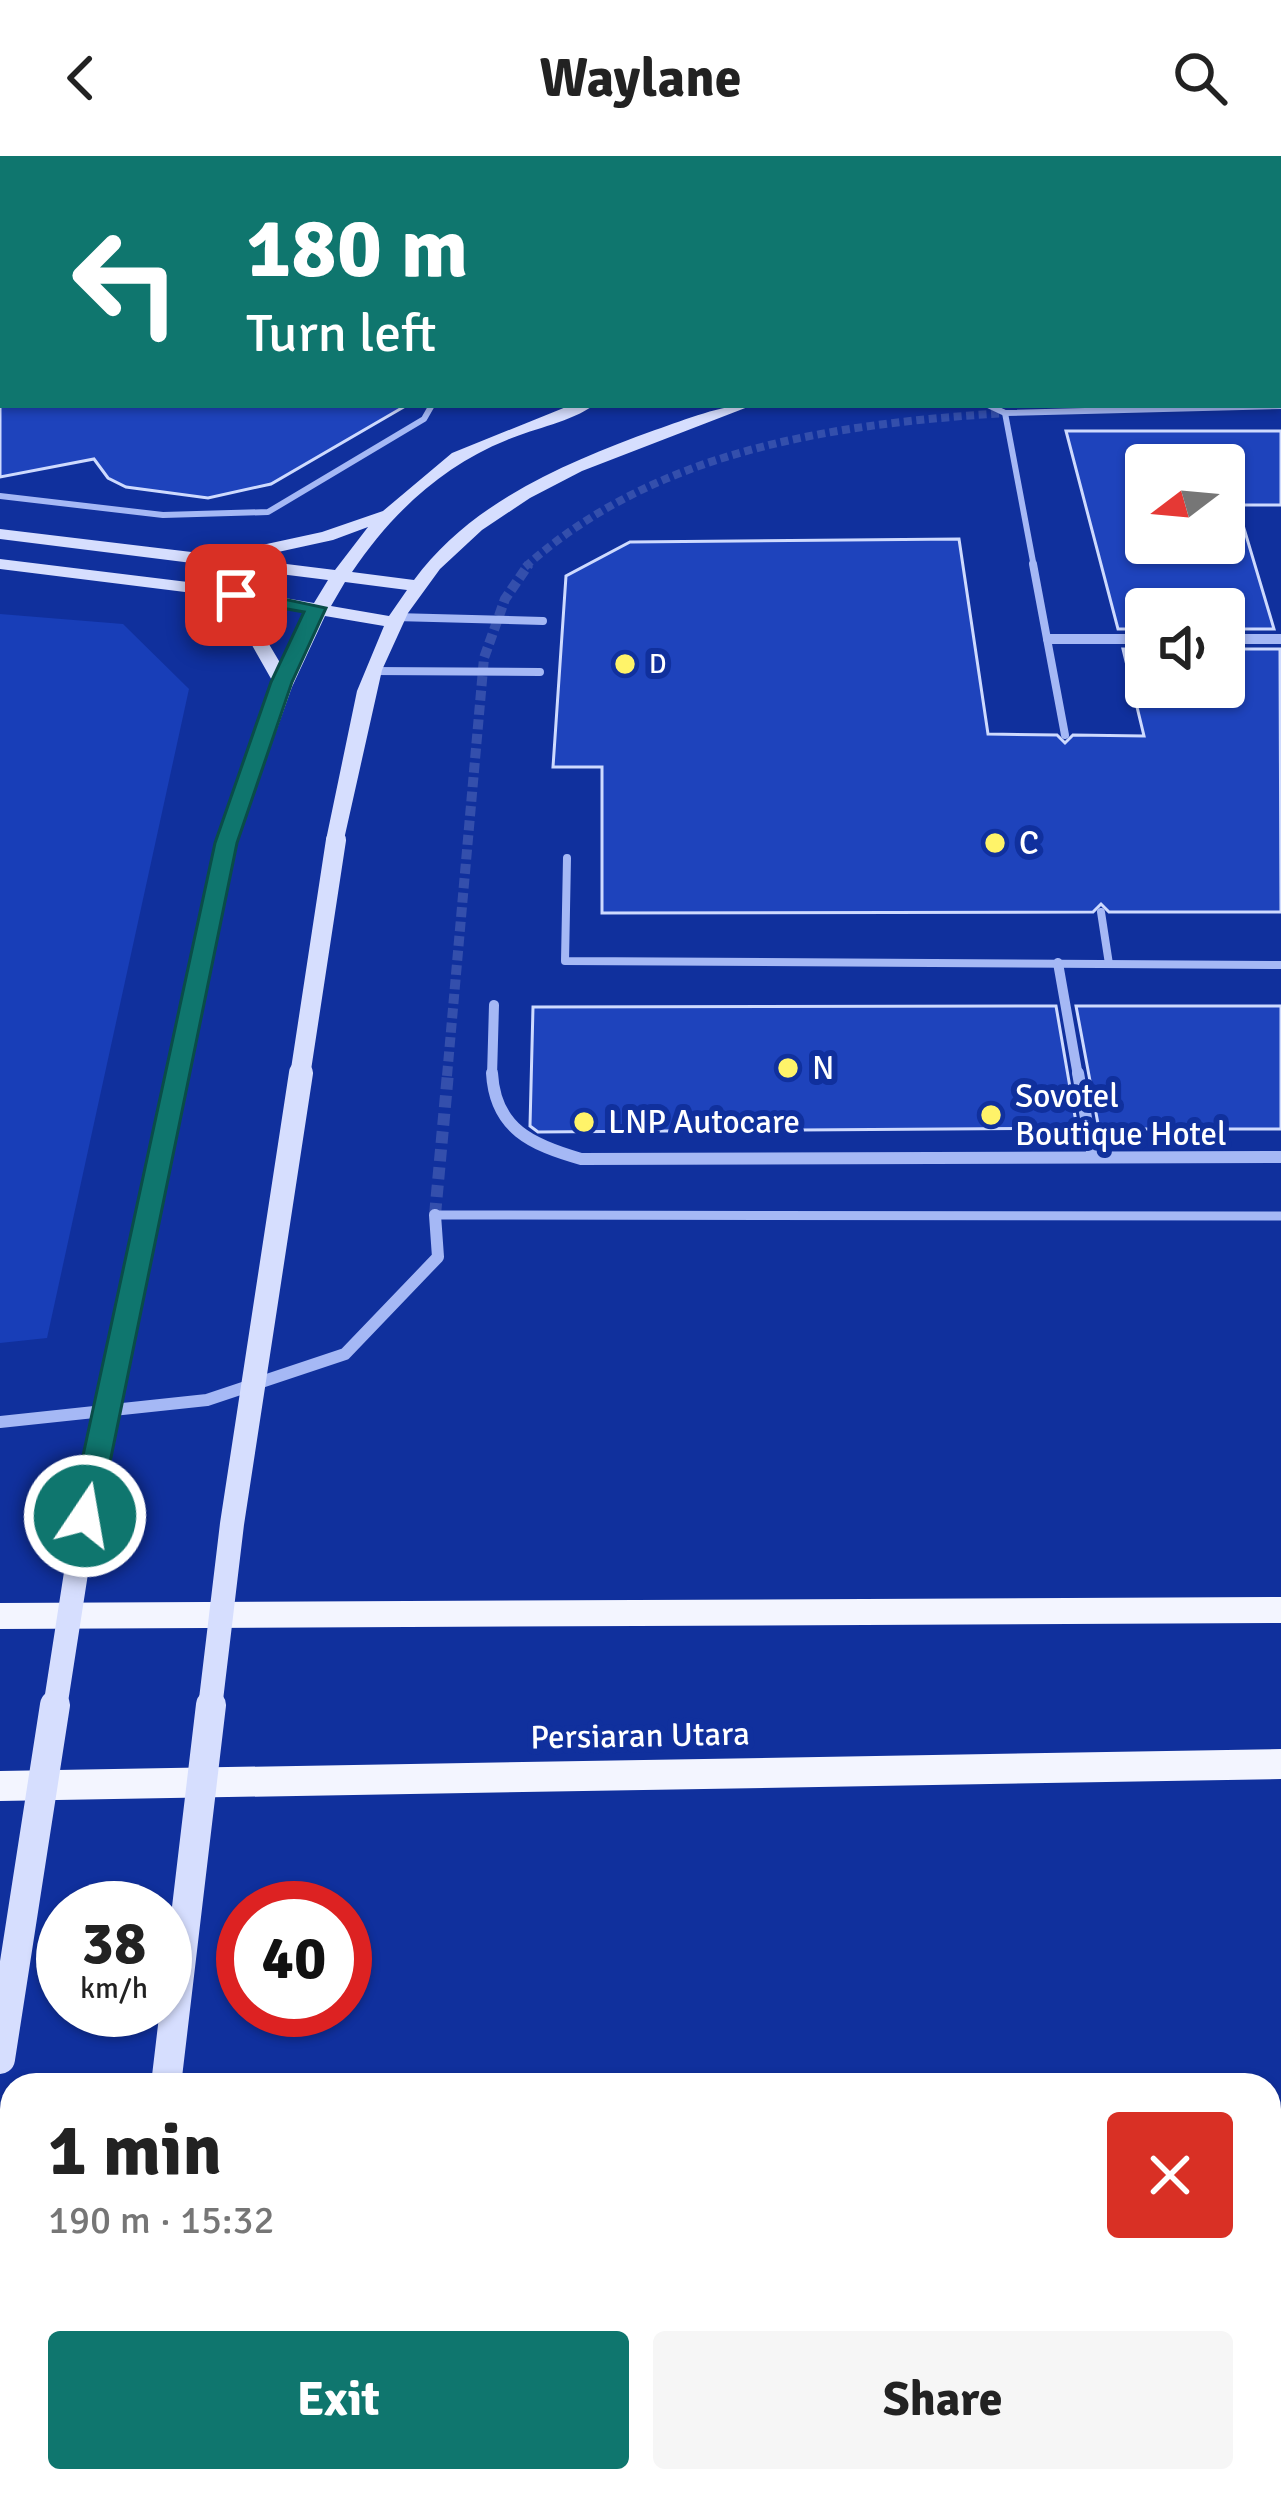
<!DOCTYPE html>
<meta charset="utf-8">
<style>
:root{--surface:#fff;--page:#f6f6f6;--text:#222;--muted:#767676;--accent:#0f766e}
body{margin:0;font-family:Signika,sans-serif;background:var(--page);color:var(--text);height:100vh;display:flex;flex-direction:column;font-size:45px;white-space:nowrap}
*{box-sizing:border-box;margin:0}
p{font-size:39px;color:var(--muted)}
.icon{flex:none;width:66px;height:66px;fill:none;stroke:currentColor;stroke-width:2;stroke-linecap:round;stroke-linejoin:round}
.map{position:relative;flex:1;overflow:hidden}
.sheet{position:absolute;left:0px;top:1917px;width:1281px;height:420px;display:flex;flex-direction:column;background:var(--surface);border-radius:36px 36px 0 0;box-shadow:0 3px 9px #0004}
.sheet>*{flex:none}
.top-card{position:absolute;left:0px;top:0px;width:1281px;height:252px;box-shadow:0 3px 9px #0004;background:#0f766e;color:#fff;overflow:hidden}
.needle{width:78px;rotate:254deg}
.fabs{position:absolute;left:1125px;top:288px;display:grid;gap:24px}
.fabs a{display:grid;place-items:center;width:120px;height:120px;border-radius:12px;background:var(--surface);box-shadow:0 3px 9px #0004;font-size:60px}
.speed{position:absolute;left:36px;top:1725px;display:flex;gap:24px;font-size:60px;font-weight:700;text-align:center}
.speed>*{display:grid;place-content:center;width:156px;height:156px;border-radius:50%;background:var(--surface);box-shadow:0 3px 9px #0004;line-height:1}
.speed small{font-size:30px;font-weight:400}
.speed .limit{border:18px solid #d22;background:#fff;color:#111}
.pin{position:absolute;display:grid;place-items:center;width:102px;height:102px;color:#fff;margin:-51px;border-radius:24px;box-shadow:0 6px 18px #0006}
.me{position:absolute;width:132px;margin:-66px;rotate:12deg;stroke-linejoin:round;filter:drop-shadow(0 0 9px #0008)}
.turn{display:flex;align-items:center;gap:42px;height:252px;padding:0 48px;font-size:54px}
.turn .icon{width:156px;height:156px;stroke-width:2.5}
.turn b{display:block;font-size:84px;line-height:102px}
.round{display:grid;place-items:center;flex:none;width:126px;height:126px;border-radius:12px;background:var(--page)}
.overview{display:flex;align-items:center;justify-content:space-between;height:204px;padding:0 48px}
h1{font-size:72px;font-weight:700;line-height:90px}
.cta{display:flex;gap:24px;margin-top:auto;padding:24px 48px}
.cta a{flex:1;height:138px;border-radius:12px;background:var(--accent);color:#fff;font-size:48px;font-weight:700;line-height:138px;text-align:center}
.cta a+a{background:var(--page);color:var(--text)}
header{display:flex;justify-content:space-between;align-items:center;height:156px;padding:0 48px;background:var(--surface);font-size:54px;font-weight:700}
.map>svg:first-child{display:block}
.green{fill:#183eb8}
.building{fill:#1e43bc;stroke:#cedafe;stroke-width:3;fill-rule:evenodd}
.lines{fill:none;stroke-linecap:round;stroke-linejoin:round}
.street-tunnel-far2{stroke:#344fac;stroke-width:8;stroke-dasharray:8 4.5;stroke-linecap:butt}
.street-tunnel-far1{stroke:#344fac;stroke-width:10;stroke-dasharray:10 4.5;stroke-linecap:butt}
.street-tunnel{stroke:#344fac;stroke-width:12;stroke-dasharray:12 6;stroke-linecap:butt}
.lane-far2{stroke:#a5b8f5;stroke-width:6}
.lane-far1{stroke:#a5b8f5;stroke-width:8}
.lane{stroke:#a5b8f5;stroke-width:9}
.street-far1{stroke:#a5b8f5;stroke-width:10}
.street{stroke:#a5b8f5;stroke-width:12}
.secondary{fill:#d6defe;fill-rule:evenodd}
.primary{fill:#f3f5ff;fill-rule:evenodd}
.secondary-bridge-far2{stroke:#d6defe;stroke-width:20}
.secondary-bridge-far1{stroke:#d6defe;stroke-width:24}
.secondary-bridge{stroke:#d6defe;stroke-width:30}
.route{fill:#0f766e;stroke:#0a4d48;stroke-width:3}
.poi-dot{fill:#fff369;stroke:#10309d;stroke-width:4.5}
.labels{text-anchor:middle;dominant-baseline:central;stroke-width:12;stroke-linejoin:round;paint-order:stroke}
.far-poi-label{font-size:27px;fill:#fff;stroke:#10309d;text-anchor:start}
.poi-label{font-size:33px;fill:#fff;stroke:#10309d;text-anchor:start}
.street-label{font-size:33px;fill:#fff;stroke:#10309d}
</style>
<header><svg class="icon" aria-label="back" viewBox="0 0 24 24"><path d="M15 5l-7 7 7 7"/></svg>Waylane<svg class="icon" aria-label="search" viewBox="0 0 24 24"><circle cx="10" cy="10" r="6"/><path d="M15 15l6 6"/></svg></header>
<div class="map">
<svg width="1281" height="2337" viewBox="0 0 1281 2337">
<rect width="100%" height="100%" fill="#10309d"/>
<g class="green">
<polygon points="0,0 1281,0 1281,121 1278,3 3,3 0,159"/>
<polygon points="0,458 123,468 189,533 47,1182 0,1187"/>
</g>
<g class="building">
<polygon points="0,249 407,249 271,328 208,342 126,331 108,322 94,303 0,321"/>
<path d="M1066,275H1281V349H1237L1274,473H1224V453H1146V473H1118ZM1146,309H1224V387H1146Z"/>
<polygon points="959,383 988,578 1057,579 1065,587 1073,579 1144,580 1123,493 1146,493 1146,531 1224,531 1224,493 1280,493 1281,756 1109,756 1101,748 1093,756 602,757 602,611 553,611 566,420 630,386"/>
<polygon points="1056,850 1077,972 538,976 530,970 533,851"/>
<polygon points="1076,850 1281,850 1281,973 1099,973"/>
</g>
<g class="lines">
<path class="street-tunnel-far2" d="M525,411C657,293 834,268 1005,257"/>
<polyline class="street-tunnel-far1" points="447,920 484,502 505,443 529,408"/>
<polyline class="street-tunnel" points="435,1059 448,917"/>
<g class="lane-far2">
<polyline points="988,249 1005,257 1281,250"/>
<polyline points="1005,257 1034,411"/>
<polyline points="0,340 163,359 268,356 424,263 432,249"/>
</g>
<g class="lane-far1">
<polyline points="1033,408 1065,579"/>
<polyline points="395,461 543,465"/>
<polyline points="372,515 540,516"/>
<polyline points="567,702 565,805 1281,809"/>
<polyline points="1101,756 1109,808"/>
</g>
<polyline class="lane" points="435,1059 1281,1060"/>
<g class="street-far1">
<polyline points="1048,483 1146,483"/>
<polyline points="1224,483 1281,483"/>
<polyline points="1058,807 1078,920"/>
<polyline points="492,920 494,849"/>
</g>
<g class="street">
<path d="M492,917C495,973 532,989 581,1003L1281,1001"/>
<polyline points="1078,917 1093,1001"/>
<polyline points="0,1266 207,1244 345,1198 438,1101 435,1059"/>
</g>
<g class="secondary">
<polygon points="1133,0 1147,0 1148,3 1134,3"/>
<polygon points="1173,0 1187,0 1188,3 1174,3"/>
<polygon points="1278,145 1281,146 1281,156 1278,155"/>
<rect x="1278" y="204" width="3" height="10"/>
<path d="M571,249H594C571,266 535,272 507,284C442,310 391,358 352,416L414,424C471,346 567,306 655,274C688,263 719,249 753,249L582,315L530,342L482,374L440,413L408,457L382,514L343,688L336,690L326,684L357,535L384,470L325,460L292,531L236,687L226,693L216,687L274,528L244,475L193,437L0,413V403L196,427L314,447L328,424L0,383V373L233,401L234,395L322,376L383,355L452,297ZM368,371L335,414L246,403L333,384ZM345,426L407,434L389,460L331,450ZM222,442L309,457L282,510L257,468Z"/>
<polygon points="103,2325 137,2325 135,2337 101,2337"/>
</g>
<g class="primary">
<polygon points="1281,1441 1281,1467 0,1473 0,1447"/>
<polygon points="1281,1593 1281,1623 0,1645 0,1615"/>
</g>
<g class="secondary-bridge-far2">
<polyline points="177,920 226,687"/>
<polyline points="300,920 336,684"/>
</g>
<g class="secondary-bridge-far1">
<polyline points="55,1552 85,1359 178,917"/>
<polyline points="210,1552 232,1368 301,917"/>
</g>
<g class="secondary-bridge">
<polyline points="0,1903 55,1549"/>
<polyline points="166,1929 211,1549"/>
</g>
</g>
<polygon class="route" points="236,433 326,452 292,526 237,687 99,1360 85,1371 70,1360 215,687 271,526 304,456 229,443 226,439"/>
<g class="poi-dot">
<circle cx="625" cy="508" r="12"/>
<circle cx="995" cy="687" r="12"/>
<circle cx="788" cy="912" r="12"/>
<circle cx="991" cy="959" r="12"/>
<circle cx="584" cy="966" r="12"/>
</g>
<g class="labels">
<g class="far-poi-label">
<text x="649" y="508">D</text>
</g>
<g class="poi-label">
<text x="1019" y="687">C</text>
<text x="812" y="912">N</text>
<text x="1015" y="940">Sovotel<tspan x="1015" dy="38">Boutique Hotel</tspan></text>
<text x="608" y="966">LNP Autocare</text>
</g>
<g class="street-label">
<text transform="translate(640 1580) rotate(-1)">Persiaran Utara</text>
</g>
</g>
</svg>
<div class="fabs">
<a><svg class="needle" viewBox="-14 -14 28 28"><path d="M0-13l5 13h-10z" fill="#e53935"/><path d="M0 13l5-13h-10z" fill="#767676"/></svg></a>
<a><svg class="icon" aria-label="sound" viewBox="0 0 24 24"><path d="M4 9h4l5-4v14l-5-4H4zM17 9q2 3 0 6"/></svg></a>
</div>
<div class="speed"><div>38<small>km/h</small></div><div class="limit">40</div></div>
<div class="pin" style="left:236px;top:439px;background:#d93025"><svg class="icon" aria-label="arrive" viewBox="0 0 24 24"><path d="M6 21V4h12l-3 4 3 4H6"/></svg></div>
<svg class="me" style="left:85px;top:1360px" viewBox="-20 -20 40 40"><circle r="17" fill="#0f766e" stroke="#fff" stroke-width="3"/><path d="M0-11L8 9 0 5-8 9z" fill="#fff"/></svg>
<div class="top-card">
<div class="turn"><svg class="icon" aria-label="left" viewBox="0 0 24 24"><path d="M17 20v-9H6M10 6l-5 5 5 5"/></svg><div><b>180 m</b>Turn left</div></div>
</div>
<section class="sheet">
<div class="overview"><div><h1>1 min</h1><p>190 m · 15:32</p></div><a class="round" style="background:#d93025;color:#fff"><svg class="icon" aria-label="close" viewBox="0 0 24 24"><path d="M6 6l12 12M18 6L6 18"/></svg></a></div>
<div class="cta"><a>Exit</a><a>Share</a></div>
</section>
</div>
